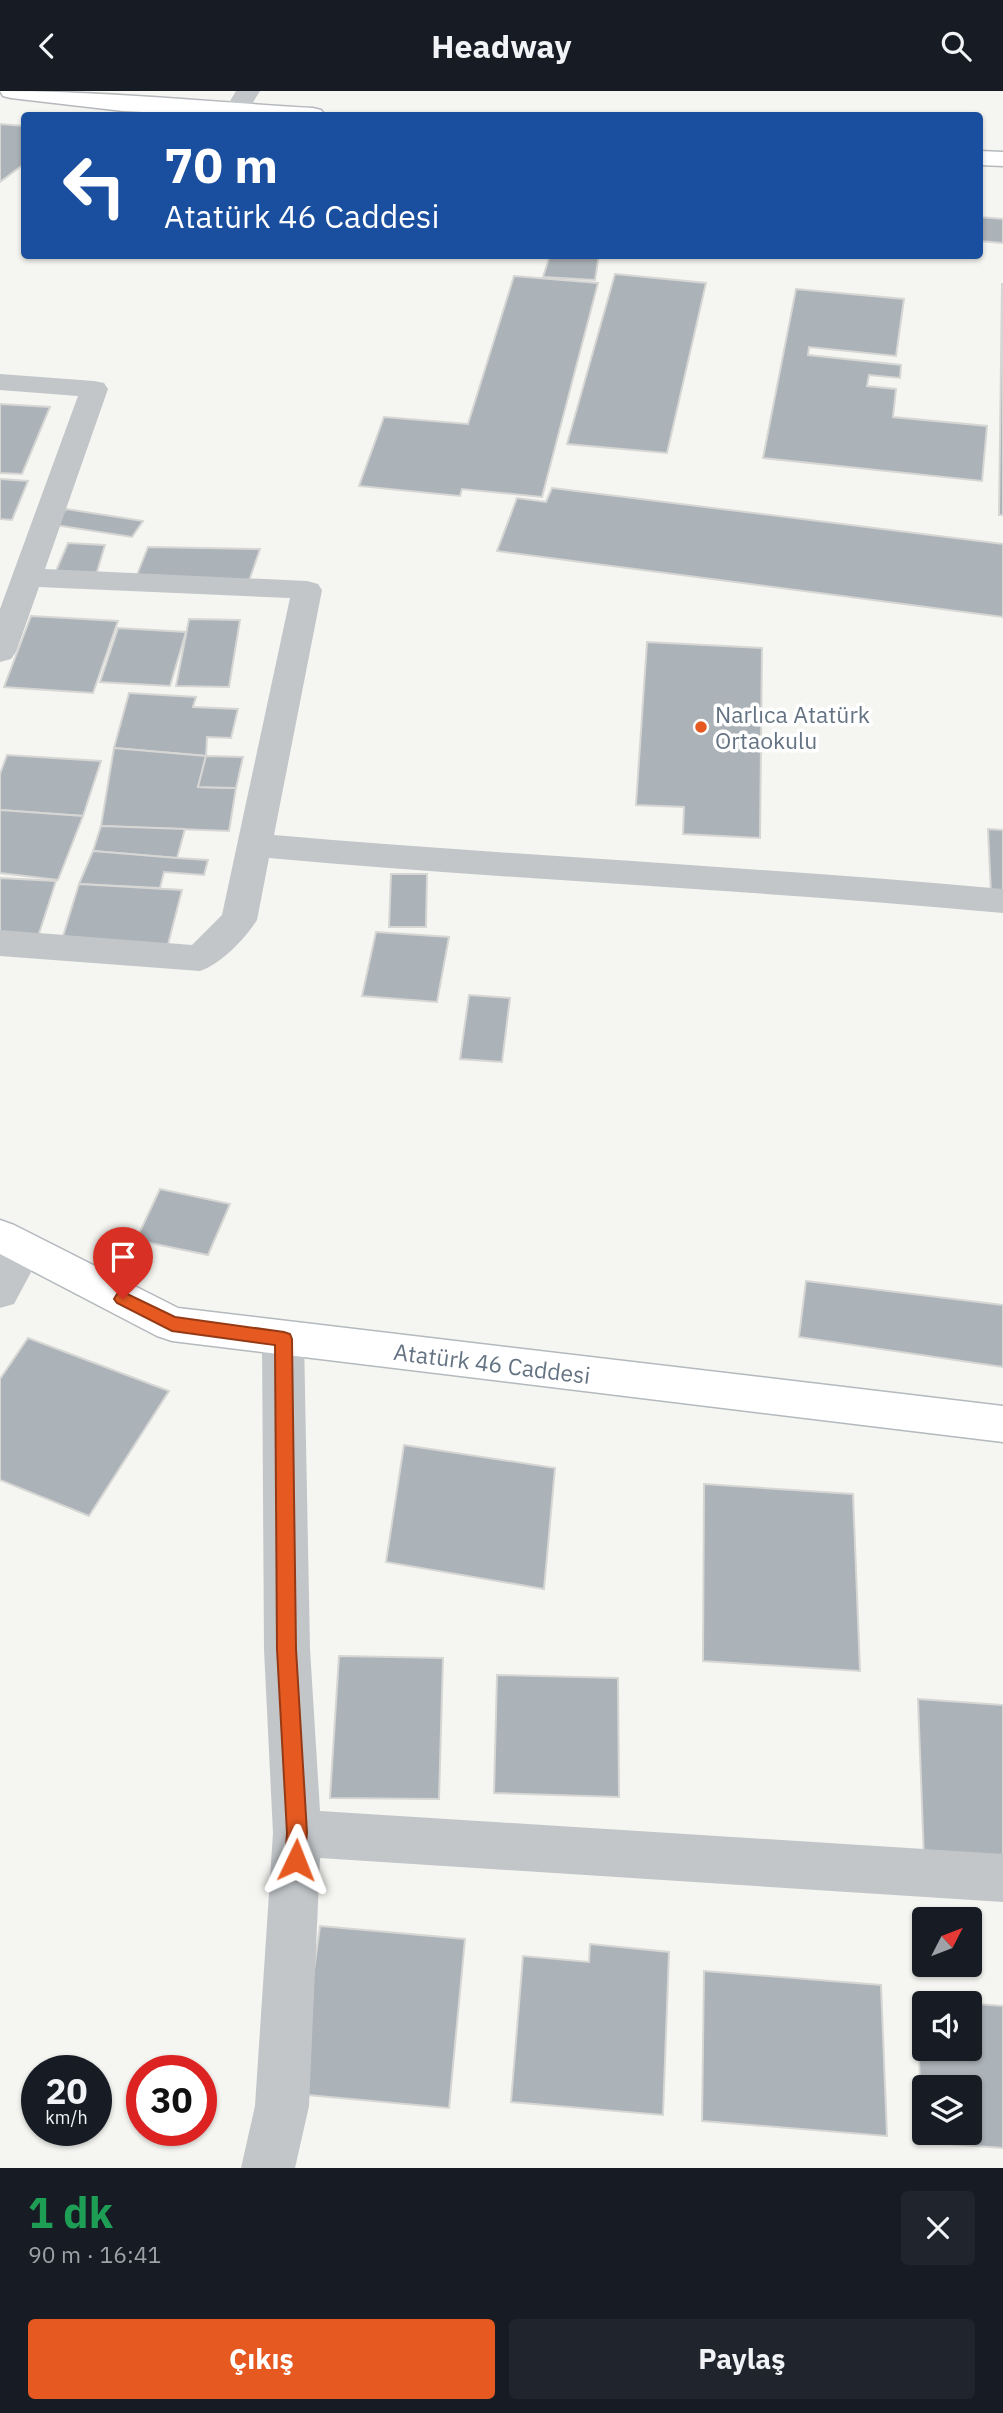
<!DOCTYPE html>
<html lang="tr">
<meta charset="utf-8">
<style>
:root{--surface:#171b24;--page:#20242c;--text:#f1f3f6;--muted:#9ea1a6;--accent:#e65a21}
body{margin:0;font-family:"IBM Plex Sans",sans-serif;background:var(--page);color:var(--text);height:100vh;display:flex;flex-direction:column;font-size:26px;white-space:nowrap}
*{box-sizing:border-box;margin:0}
p{font-size:23px;color:var(--muted)}
.icon{flex:none;width:38px;height:38px;fill:none;stroke:currentColor;stroke-width:2;stroke-linecap:round;stroke-linejoin:round}
.map{position:relative;height:2077px;overflow:hidden}
.details{display:flex;flex-direction:column;background:var(--surface);flex:1}
.details>*{flex:none}
.hud{position:absolute;left:21px;top:21px;width:962px;height:147px;border-radius:7px;box-shadow:0 2px 5px #0004;background:#1a4fa0;color:#fff;overflow:hidden}
.needle{width:46px;rotate:48deg}
.fabs{position:absolute;left:912px;top:1816px;display:grid;gap:14px}
.fabs a{display:grid;place-items:center;width:70px;height:70px;border-radius:7px;background:var(--surface);box-shadow:0 2px 5px #0004;font-size:35px}
.speed{position:absolute;left:21px;top:1964px;display:flex;gap:14px;font-size:35px;font-weight:700;text-align:center}
.speed>*{display:grid;place-content:center;width:91px;height:91px;border-radius:50%;background:var(--surface);box-shadow:0 2px 5px #0004;line-height:1}
.speed small{font-size:18px;font-weight:400}
.speed .limit{border:10px solid #d22;background:#fff;color:#111}
.pin{position:absolute;display:grid;place-items:center;width:60px;height:60px;color:#fff;margin:-72px -30px;border-radius:50% 50% 50% 0;rotate:-45deg;box-shadow:0 0 7px #0007}
.pin .icon{rotate:45deg}
.me{position:absolute;width:77px;margin:-38px;rotate:2deg;stroke-linejoin:round;filter:drop-shadow(0 0 5px #0008)}
.turn{display:flex;align-items:center;gap:24px;height:147px;padding:0 28px;font-size:32px}
.turn .icon{width:91px;height:91px;stroke-width:2.5}
.turn b{display:block;font-size:49px;line-height:60px}
.round{display:grid;place-items:center;flex:none;width:74px;height:74px;border-radius:7px;background:var(--page)}
.head{display:flex;align-items:center;justify-content:space-between;height:119px;padding:0 28px}
h1{font-size:42px;font-weight:700;line-height:52px;color:#1e9e55}
.action{display:flex;gap:14px;margin-top:auto;padding:14px 28px}
.action a{flex:1;height:80px;border-radius:7px;background:var(--accent);color:#fff;font-size:28px;font-weight:700;line-height:80px;text-align:center}
.action a+a{background:var(--page);color:var(--text)}
header{display:flex;justify-content:space-between;align-items:center;height:91px;padding:0 28px;background:var(--surface);font-size:32px;font-weight:700}
.map>svg:first-child{display:block}
.building{fill:#abb2b8;stroke:#d6d6d4;stroke-width:2;fill-rule:evenodd}
.lines{fill:none;stroke-linecap:round;stroke-linejoin:round}
.secondary-casing{stroke:#b4b9be;stroke-width:3}
.primary-casing{stroke:#b5b9bd;stroke-width:3}
.street{fill:#c2c6c9;fill-rule:evenodd}
.secondary{fill:#fff;fill-rule:evenodd}
.primary{fill:#fff;fill-rule:evenodd}
.route{fill:#e65a21;stroke:#963a15;stroke-width:2}
.poi-dot{fill:#e65a21;stroke:#fff;stroke-width:2.5}
.labels{text-anchor:middle;dominant-baseline:central;stroke-width:7;stroke-linejoin:round;paint-order:stroke}
.poi-label{font-size:23px;fill:#647383;stroke:#fff;text-anchor:start}
.street-label{font-size:23px;fill:#647383;stroke:#fff}
</style>
<header><svg class="icon" aria-label="back" viewBox="0 0 24 24"><path d="M15 5l-7 7 7 7"/></svg>Headway<svg class="icon" aria-label="search" viewBox="0 0 24 24"><circle cx="10" cy="10" r="6"/><path d="M15 15l6 6"/></svg></header>
<div class="map">
<svg width="1003" height="2077" viewBox="0 0 1003 2077">
<rect width="100%" height="100%" fill="#f5f5f1"/>
<g class="building">
<polygon points="0,33 24,35 24,73 0,91"/>
<polygon points="980,126 1003,128 1003,152 980,150"/>
<polygon points="550,164 599,164 595,189 543,186"/>
<polygon points="615,183 706,192 667,362 567,353"/>
<polygon points="514,185 598,192 542,406 462,398 460,405 359,395 384,326 468,333"/>
<polygon points="1002,193 1003,193 1003,424 999,424"/>
<polygon points="796,198 904,208 896,265 809,256 808,264 901,274 900,287 869,284 867,295 896,298 893,326 987,335 982,390 763,367"/>
<polygon points="0,313 50,316 22,383 0,382"/>
<polygon points="0,388 28,390 12,429 0,428"/>
<polygon points="552,397 1003,453 1003,526 497,460 517,407 546,411"/>
<polygon points="66,418 143,430 132,446 55,434"/>
<polygon points="68,452 105,454 96,484 56,480"/>
<polygon points="148,456 260,458 249,490 137,484"/>
<polygon points="31,525 118,530 93,602 4,596"/>
<polygon points="189,528 240,529 229,596 176,595"/>
<polygon points="118,537 186,541 170,595 100,591"/>
<polygon points="647,551 762,557 760,747 683,743 684,716 636,714"/>
<polygon points="129,602 196,606 193,616 238,618 231,647 207,646 206,665 114,657"/>
<polygon points="114,657 206,665 198,696 236,697 229,740 101,735"/>
<polygon points="7,664 101,670 83,725 0,719 0,683"/>
<polygon points="206,665 243,666 236,697 198,696"/>
<polygon points="0,719 83,725 58,789 0,782"/>
<polygon points="101,735 185,738 177,767 93,760"/>
<polygon points="988,738 1003,739 1003,804 991,803"/>
<polygon points="93,760 177,767 208,769 204,784 164,781 160,797 79,793"/>
<polygon points="391,783 427,783 426,836 389,836"/>
<polygon points="0,787 56,790 36,852 0,850"/>
<polygon points="79,793 182,799 166,861 60,855"/>
<polygon points="376,841 449,846 437,911 362,905"/>
<polygon points="469,904 510,907 502,971 460,968"/>
<polygon points="160,1098 230,1113 208,1164 136,1149"/>
<polygon points="806,1190 1003,1214 1003,1276 799,1246"/>
<polygon points="28,1247 169,1300 89,1425 0,1389 0,1288"/>
<polygon points="404,1354 555,1377 544,1498 386,1471"/>
<polygon points="704,1393 853,1403 860,1580 703,1570"/>
<polygon points="339,1565 443,1567 439,1708 330,1707"/>
<polygon points="497,1584 618,1587 619,1706 494,1702"/>
<polygon points="918,1608 1003,1614 1003,1775 924,1768"/>
<polygon points="320,1835 465,1848 449,2017 297,2003"/>
<polygon points="590,1853 669,1861 663,2024 511,2011 523,1865 589,1871"/>
<polygon points="704,1880 881,1894 887,2045 702,2030"/>
<path d="M917,1908L1003,1915V2057L922,2051ZM924,1913H970V1958H924ZM924,1997H970V2042H924Z"/>
</g>
<g class="lines">
<defs>
<polygon id="secondary" points="0,1129 14,1134 178,1217 1003,1315 1003,1351 172,1250 157,1245 0,1163"/>
<g id="primary">
<path d="M0,0C104,0 209,11 313,17L321,19L325,24H201L123,20L11,7L3,5Z"/>
<polygon points="980,60 1003,61 1003,75 980,74"/>
</g>
</defs>
<use href="#secondary" class="secondary-casing"/>
<use href="#primary" class="primary-casing"/>
<g class="street">
<polygon points="236,0 260,0 245,24 227,24 224,20"/>
<path d="M0,283L94,290L104,292L108,298L45,478L307,490L318,493L322,499L274,744C516,765 760,776 1003,798V822C759,799 513,789 269,767L257,829C245,848 221,873 200,880L0,865V839L192,854L222,824L290,507L39,496L16,561L11,568L0,571V518L78,305L0,299Z"/>
<polygon points="24,1141 38,1146 44,1157 14,1213 0,1217 0,1163 10,1146"/>
<polygon points="283,1231 298,1236 304,1248 310,1558 320,1720 1003,1763 1003,1811 320,1767 309,2015 295,2077 241,2077 255,2015 273,1742 264,1558 262,1248 268,1236"/>
</g>
<use href="#secondary" class="secondary"/>
<use href="#primary" class="primary"/>
</g>
<polygon class="route" points="123,1201 175,1226 284,1241 290,1243 292,1248 296,1558 307,1742 303,1776 296,1779 288,1776 285,1769 287,1742 277,1558 275,1254 172,1240 117,1212 114,1208 117,1203"/>
<circle class="poi-dot" cx="701" cy="636" r="7"/>
<g class="labels">
<g class="poi-label">
<text x="715" y="623">Narlıca Atatürk<tspan x="715" dy="26">Ortaokulu</tspan></text>
</g>
<g class="street-label">
<text transform="translate(492 1272) rotate(7)">Atatürk 46 Caddesi</text>
</g>
</g>
</svg>
<div class="fabs">
<a><svg class="needle" viewBox="-14 -14 28 28"><path d="M0-13l5 13h-10z" fill="#e53935"/><path d="M0 13l5-13h-10z" fill="#9ea1a6"/></svg></a>
<a><svg class="icon" aria-label="sound" viewBox="0 0 24 24"><path d="M4 9h4l5-4v14l-5-4H4zM17 9q2 3 0 6"/></svg></a>
<a><svg class="icon" aria-label="layers" viewBox="0 0 24 24"><path d="M12 4l9 5-9 5-9-5zM3 14l9 5 9-5"/></svg></a>
</div>
<div class="speed"><div>20<small>km/h</small></div><div class="limit">30</div></div>
<div class="pin" style="left:123px;top:1208px;background:#d93025"><svg class="icon" aria-label="arrive" viewBox="0 0 24 24"><path d="M6 21V4h12l-3 4 3 4H6"/></svg></div>
<svg class="me" style="left:296px;top:1769px" viewBox="-20 -20 40 40"><path d="M0-17L14 15 0 8-14 15z" fill="#e65a21" stroke="#fff" stroke-width="4"/></svg>
<div class="hud">
<div class="turn"><svg class="icon" aria-label="left" viewBox="0 0 24 24"><path d="M17 20v-9H6M10 6l-5 5 5 5"/></svg><div><b>70 m</b>Atatürk 46 Caddesi</div></div>
</div>
</div>
<section class="details">
<div class="head"><div><h1>1 dk</h1><p>90 m · 16:41</p></div><a class="round"><svg class="icon" aria-label="close" viewBox="0 0 24 24"><path d="M6 6l12 12M18 6L6 18"/></svg></a></div>
<div class="action"><a>Çıkış</a><a>Paylaş</a></div>
</section>
